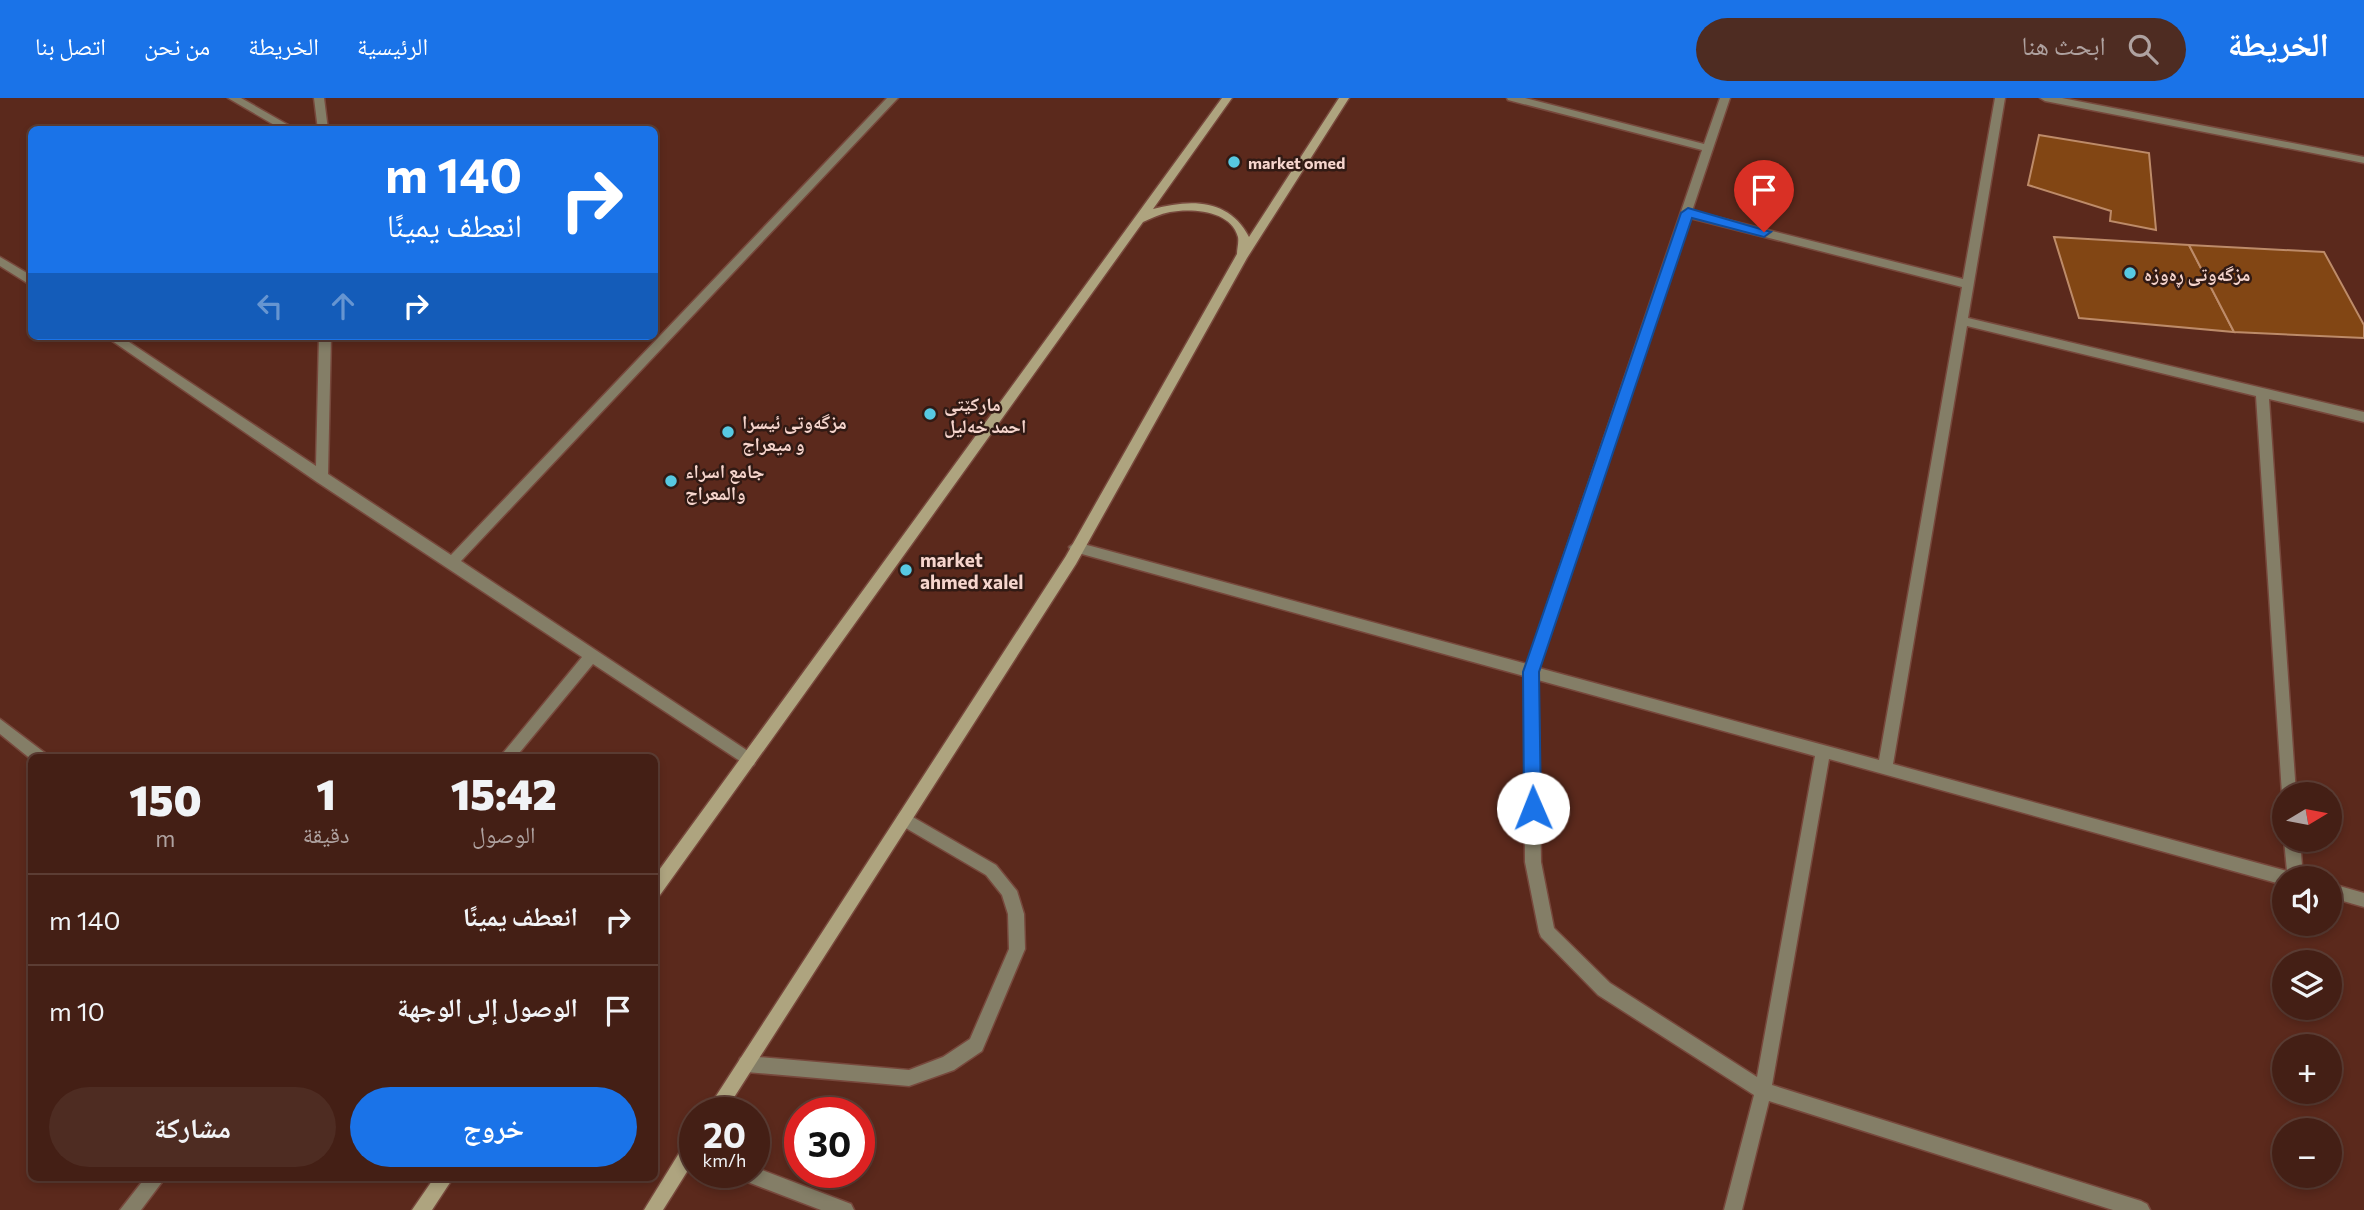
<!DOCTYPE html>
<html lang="ar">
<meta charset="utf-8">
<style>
:root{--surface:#441f15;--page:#4e2c22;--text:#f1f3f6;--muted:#afa2a0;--line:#5c3d34;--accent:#1a73e8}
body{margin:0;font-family:Commissioner,"Noto Naskh Arabic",sans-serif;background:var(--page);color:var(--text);direction:rtl;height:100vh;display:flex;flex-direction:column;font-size:26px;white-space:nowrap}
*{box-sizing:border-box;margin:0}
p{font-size:23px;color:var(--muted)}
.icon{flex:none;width:38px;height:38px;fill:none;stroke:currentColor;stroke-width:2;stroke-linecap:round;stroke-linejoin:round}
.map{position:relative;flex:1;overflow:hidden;direction:ltr}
.sheet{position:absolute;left:28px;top:656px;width:630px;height:427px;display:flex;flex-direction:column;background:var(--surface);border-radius:10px;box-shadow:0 4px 10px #0003,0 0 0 2px var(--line);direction:rtl}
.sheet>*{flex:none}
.top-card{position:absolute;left:28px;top:28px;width:630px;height:214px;border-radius:10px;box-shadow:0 4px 10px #0003,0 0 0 2px var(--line);direction:rtl;background:#1a73e8;color:#fff;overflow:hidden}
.needle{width:46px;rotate:80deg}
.controls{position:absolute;left:2272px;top:684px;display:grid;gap:14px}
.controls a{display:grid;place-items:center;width:70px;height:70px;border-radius:50%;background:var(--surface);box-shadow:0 4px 10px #0003,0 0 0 2px var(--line);font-size:35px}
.speed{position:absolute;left:679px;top:999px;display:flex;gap:14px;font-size:35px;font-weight:700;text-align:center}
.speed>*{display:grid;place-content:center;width:91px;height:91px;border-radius:50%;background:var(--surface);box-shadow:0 4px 10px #0003,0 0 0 2px var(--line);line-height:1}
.speed small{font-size:18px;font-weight:400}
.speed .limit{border:10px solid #d22;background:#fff;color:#111}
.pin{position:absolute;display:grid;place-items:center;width:60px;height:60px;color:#fff;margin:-72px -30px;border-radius:50% 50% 50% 0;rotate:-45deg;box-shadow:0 0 7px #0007}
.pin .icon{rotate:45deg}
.me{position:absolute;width:77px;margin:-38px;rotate:359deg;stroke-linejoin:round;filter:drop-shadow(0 0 5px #0008)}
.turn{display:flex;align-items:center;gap:24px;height:147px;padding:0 21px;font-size:32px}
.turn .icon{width:91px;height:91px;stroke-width:2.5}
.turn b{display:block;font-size:49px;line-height:60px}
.lanes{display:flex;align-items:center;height:66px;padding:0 21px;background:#0003;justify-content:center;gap:35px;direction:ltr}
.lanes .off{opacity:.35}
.eta{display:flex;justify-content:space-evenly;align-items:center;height:119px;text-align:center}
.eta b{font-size:42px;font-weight:800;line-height:49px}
.primary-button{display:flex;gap:14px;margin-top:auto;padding:14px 21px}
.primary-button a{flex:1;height:80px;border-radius:42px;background:var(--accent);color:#fff;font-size:28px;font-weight:800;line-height:80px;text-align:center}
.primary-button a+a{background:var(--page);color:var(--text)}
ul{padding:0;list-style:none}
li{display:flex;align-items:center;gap:21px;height:91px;padding:0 21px;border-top:2px solid var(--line)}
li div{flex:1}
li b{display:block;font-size:26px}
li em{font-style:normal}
header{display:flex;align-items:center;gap:42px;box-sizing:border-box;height:98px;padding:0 35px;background:var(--accent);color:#fff}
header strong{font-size:33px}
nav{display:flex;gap:38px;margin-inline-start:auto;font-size:24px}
.search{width:490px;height:63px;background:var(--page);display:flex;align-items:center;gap:18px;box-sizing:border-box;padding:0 24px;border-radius:38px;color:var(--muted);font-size:26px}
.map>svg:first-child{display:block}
.building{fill:#824614;stroke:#bd8b69;stroke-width:2}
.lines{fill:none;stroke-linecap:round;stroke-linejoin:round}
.lane-casing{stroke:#77483c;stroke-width:3}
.street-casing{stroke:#77483c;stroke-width:3}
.secondary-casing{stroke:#77483c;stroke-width:3}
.lane{fill:#847e67;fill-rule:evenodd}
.street{fill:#847e67;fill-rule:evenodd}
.secondary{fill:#aea47f;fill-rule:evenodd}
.route{fill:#1a73e8;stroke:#114b97;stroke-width:2}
.poi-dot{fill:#57c9e2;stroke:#311a14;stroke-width:2.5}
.labels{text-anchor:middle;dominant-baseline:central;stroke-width:5;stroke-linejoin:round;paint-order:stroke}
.far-poi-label{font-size:16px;font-weight:bold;fill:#f6d5cd;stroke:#311a14;text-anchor:start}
.poi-label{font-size:19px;font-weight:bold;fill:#f6d5cd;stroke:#311a14;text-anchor:start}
</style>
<header>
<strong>الخريطة</strong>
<div class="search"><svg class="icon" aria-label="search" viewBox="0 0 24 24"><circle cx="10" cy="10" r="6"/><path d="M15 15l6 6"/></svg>ابحث هنا</div>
<nav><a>الرئيسية</a><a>الخريطة</a><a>من نحن</a><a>اتصل بنا</a></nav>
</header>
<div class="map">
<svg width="2364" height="1112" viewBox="0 0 2364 1112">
<rect width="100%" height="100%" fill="#5b291c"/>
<g class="building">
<polygon points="2039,37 2149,55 2156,132 2110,123 2111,113 2028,87"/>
<polygon points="2054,139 2189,147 2234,234 2079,220"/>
<polygon points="2189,147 2324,154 2364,227 2364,240 2234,234"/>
</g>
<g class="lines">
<defs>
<polygon id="lane" points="904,714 996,767 1017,793 1024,816 1025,851 982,953 954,972 909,988 746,974 740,972 738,966 740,960 746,958 909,972 943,959 970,941 1009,851 1008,816 1002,797 986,777 899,726 896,721 899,716"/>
<g id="street">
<polygon points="228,0 241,0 297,32 283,32"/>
<polygon points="314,0 324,0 328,32 318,32"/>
<polygon points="887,0 898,0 461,463 754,657 756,662 754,667 749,669 593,566 515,660 499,660 582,559 317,384 105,238 120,238 316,368 319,238 331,238 328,376 451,457"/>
<path d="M1507,0H1525L1704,46L1720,0H1730L1692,113L1963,181L1995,0H2005L1968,220L2364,314V324L2269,301L2296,696H2284V701L2282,696L2256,298L1967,228L1893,666L2287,773L2284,742H2300L2303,780H2284V787L1829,661L1772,987L2141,1103L2147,1106L2150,1112H2113L1769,1003L1742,1112H1724L1754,997L1598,897L1541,839L1539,834L1525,764L1524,578L1071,453L1069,449L1076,444L1527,566L1702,52L1508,2ZM1690,120L1962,189L1879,662L1539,570ZM1538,582L1815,658L1757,979L1610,885L1554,830L1541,764Z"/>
<polygon points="2040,0 2062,0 2364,59 2364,65 2045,3"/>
<polygon points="0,159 32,178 32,188 0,168"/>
<polygon points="0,621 45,655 47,660 32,660 32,662 0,636"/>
<polygon points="2329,785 2364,795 2364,809 2329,799"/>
<polygon points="754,1069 851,1106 854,1112 821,1112 737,1080 734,1074 754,1074"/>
<polygon points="145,1080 165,1080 141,1112 120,1112"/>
</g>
<g id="secondary">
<path d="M1222,0H1232L1153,111C1190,101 1229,100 1249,139L1339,0H1349L1247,160L1076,466L724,1015H705L1066,458L1237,156C1237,151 1239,144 1238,139C1231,112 1191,110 1170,114C1160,116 1152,120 1143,124L660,797L654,799V779Z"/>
<polygon points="695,1036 695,1061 663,1112 644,1112 689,1039"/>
<polygon points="434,1080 453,1080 432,1112 412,1112"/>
</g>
</defs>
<use href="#lane" class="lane-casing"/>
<use href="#street" class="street-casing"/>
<use href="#secondary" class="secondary-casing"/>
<use href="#lane" class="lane"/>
<use href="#street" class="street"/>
<use href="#secondary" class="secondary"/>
</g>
<polygon class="route" points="1688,110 1771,134 1764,139 1692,120 1539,574 1541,710 1533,717 1524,710 1523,574 1681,115"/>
<g class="poi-dot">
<circle cx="1234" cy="64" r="7"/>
<circle cx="2130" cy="175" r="7"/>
<circle cx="930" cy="316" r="7"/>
<circle cx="728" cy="334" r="7"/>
<circle cx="671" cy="383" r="7"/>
<circle cx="906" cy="472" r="7"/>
</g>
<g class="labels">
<g class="far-poi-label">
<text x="1248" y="64">market omed</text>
</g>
<g class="poi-label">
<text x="2144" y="175">مزگەوتی ڕەوزە</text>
<text x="944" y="305">مارکێتی<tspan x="944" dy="22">احمد خەلیل</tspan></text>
<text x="742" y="323">مزگەوتی ئیسرا<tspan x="742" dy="22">و میعراج</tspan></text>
<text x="685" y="372">جامع اسراء<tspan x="685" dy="22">والمعراج</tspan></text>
<text x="920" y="461">market<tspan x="920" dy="22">ahmed xalel</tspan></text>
</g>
</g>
</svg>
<div class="controls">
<a><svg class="needle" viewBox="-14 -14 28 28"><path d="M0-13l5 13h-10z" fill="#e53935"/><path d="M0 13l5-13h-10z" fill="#afa2a0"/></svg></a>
<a><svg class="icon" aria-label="sound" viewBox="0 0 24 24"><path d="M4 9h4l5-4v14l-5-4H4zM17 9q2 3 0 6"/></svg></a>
<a><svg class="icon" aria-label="layers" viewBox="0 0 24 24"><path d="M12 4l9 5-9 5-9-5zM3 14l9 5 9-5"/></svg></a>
<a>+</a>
<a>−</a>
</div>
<div class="speed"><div>20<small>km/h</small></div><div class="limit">30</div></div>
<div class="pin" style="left:1764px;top:134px;background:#d93025"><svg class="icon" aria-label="arrive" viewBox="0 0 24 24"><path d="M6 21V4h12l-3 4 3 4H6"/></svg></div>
<svg class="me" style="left:1533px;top:710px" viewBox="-20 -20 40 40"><circle r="19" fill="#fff"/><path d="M0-13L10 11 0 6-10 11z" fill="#1a73e8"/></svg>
<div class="top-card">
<div class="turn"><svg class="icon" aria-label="right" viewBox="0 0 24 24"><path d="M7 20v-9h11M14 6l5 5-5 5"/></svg><div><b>140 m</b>انعطف يمينًا</div></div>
<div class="lanes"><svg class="icon off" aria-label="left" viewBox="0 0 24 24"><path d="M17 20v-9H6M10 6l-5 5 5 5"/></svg><svg class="icon off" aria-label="ahead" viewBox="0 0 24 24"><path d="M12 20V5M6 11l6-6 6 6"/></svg><svg class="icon" aria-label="right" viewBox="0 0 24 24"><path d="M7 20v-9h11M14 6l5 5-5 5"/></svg></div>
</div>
<section class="sheet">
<div class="eta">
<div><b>15:42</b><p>الوصول</p></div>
<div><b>1</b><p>دقيقة</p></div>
<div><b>150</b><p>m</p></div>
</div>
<ul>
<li><svg class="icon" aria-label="right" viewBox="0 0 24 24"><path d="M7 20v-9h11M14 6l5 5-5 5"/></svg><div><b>انعطف يمينًا</b></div><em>140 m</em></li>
<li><svg class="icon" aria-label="arrive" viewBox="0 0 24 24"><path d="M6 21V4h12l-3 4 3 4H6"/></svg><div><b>الوصول إلى الوجهة</b></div><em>10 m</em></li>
</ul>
<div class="primary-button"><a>خروج</a><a>مشاركة</a></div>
</section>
</div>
